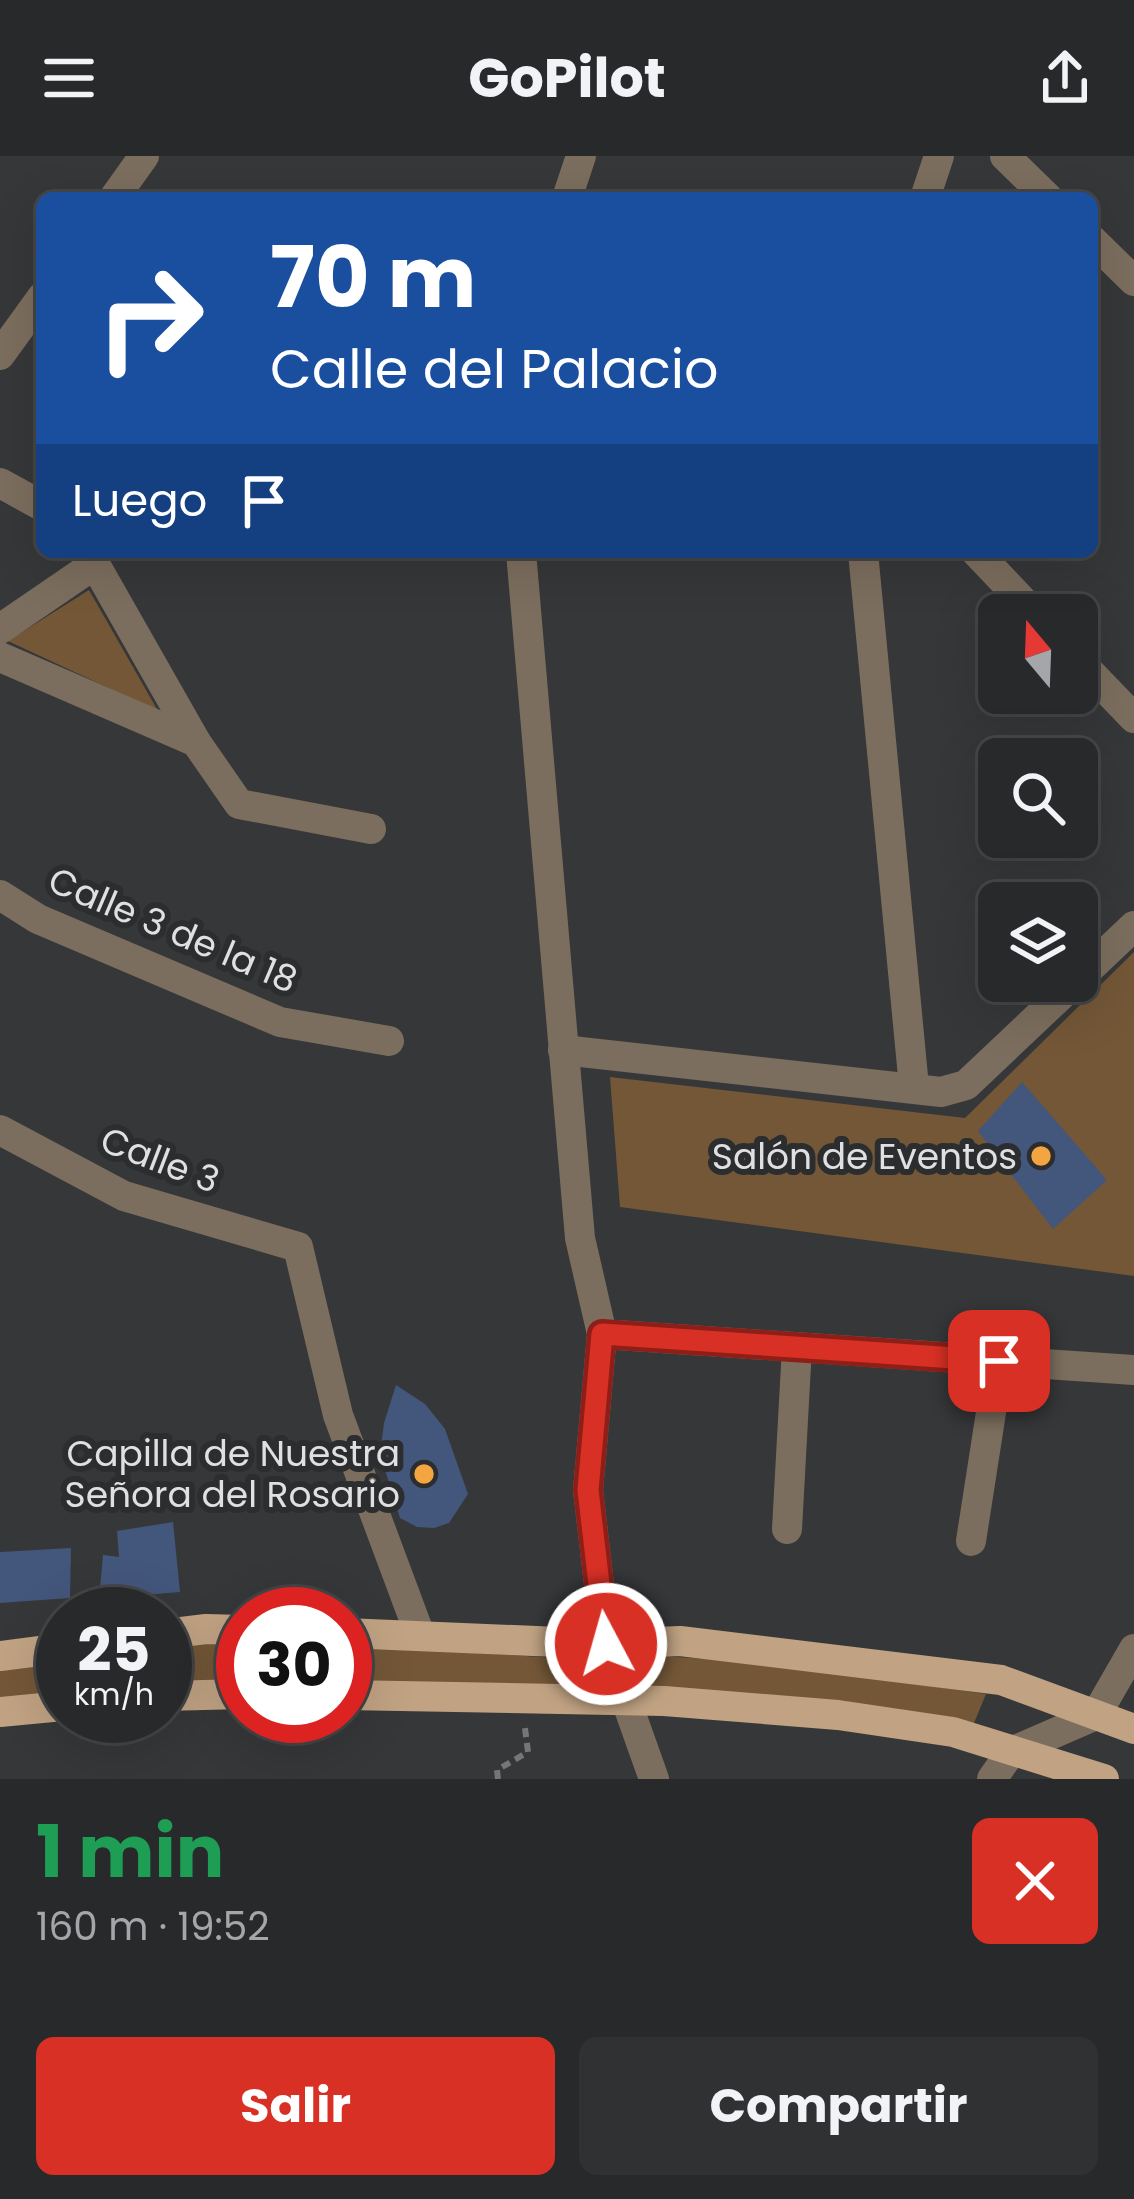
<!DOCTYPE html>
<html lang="es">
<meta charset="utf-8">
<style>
:root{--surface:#28292b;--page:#303133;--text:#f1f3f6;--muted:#a5a6a9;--line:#444547;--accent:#d93025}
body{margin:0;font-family:Poppins,sans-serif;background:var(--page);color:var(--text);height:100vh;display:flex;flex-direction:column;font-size:45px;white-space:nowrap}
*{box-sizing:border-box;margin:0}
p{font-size:39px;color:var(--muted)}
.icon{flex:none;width:66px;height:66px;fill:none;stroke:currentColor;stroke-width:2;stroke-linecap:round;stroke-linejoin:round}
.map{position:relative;height:1623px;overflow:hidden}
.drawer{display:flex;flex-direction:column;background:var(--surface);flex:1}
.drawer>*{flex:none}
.top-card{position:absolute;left:36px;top:36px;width:1062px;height:366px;border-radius:18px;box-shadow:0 12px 48px #0002,0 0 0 3px var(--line);background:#1a4fa0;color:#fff;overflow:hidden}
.needle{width:78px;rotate:341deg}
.controls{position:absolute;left:978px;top:438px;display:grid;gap:24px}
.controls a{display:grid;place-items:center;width:120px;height:120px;border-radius:18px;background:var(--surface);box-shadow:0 12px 48px #0002,0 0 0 3px var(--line);font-size:60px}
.speed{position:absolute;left:36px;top:1431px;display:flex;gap:24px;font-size:60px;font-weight:700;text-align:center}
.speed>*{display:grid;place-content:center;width:156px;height:156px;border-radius:50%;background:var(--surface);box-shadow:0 12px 48px #0002,0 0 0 3px var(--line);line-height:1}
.speed small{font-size:30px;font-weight:400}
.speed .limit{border:18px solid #d22;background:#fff;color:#111}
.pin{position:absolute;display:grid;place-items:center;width:102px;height:102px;color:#fff;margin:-51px;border-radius:24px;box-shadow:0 6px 18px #0006}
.me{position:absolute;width:132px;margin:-66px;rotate:354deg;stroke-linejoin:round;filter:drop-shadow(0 0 9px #0008)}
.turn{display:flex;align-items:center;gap:42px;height:252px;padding:0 36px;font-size:54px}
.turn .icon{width:156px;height:156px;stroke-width:2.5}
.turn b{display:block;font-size:84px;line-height:102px}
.then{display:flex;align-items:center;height:114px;padding:0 36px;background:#0003;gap:24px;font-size:45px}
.round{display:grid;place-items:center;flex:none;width:126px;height:126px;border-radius:18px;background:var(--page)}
.headline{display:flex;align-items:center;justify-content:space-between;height:204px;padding:0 36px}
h1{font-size:72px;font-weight:700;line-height:90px;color:#1e9e55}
.button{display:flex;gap:24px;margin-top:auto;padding:24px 36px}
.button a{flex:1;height:138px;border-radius:18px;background:var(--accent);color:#fff;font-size:48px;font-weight:700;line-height:138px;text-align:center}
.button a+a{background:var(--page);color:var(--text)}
header{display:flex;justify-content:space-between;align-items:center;height:156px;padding:0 36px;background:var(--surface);font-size:54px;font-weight:700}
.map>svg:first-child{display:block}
.green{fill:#735737}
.building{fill:#43567b}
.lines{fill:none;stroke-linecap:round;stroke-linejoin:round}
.path{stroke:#767678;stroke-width:6;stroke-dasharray:9 6;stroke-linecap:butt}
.minor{stroke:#7c6e5e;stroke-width:30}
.major{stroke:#c1a383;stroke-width:30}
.route-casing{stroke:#8d1f18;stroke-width:30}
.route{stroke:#d93025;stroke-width:21}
.poi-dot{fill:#f2a541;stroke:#2c2d2f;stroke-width:4.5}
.labels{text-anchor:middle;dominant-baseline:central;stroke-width:12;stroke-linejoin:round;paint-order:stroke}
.street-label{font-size:36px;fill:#e0e0e2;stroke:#2c2d2f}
.poi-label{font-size:36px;fill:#e0e0e2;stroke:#2c2d2f;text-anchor:end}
</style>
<header><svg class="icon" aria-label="menu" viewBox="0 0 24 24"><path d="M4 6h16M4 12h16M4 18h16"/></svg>GoPilot<svg class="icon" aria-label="share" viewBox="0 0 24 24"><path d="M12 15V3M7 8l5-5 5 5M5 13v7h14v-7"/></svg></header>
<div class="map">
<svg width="1134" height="1623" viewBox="0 0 1134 1623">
<rect width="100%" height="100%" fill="#363739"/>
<g class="green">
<polygon points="89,434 158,555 8,485"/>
<polygon points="1134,796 1134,1120 620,1051 610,921 965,962"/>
<polygon points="209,1485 243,1486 243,1526 165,1531 165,1491"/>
<polygon points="345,1489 575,1503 579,1532 345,1527"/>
<polygon points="634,1498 778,1508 986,1538 974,1567 635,1533"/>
<polygon points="63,1504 63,1538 0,1543 0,1512"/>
</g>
<g class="building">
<polygon points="1022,926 1107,1024 1053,1073 978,975"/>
<polygon points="396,1229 425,1248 445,1273 468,1338 449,1367 434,1372 417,1371 400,1362 380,1298 384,1267"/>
<polygon points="173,1366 180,1436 99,1443 103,1399 119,1401 117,1375"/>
<polygon points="71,1392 70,1442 0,1447 0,1396"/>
</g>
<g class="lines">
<polyline class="path" points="498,1623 497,1614 528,1596 525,1572"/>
<g class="minor">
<polyline points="1005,0 1048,42"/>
<polyline points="114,42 144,0"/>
<polyline points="567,42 581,0"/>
<polyline points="925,42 939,0"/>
<polyline points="1092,84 1134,125"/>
<polyline points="0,199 42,141"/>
<polyline points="0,327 42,350"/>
<polyline points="88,396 196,586 239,648 371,673"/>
<polyline points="521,396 580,1082 602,1178 588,1334 606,1488 654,1623"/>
<polyline points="863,396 914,931"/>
<polyline points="976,396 1036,459"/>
<polyline points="0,473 95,408"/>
<polyline points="0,501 196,586"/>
<polyline points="1077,503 1134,562"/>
<polyline points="0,739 38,763 280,866 389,885"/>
<polyline points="1077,824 1134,770"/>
<polyline points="563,894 941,936 966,929 1076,825"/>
<polyline points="0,974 124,1040 298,1091 338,1259 420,1479"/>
<polyline points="602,1178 1134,1214"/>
<polyline points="787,1373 797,1191"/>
<polyline points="971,1385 999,1205"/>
<polyline points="992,1623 1011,1596 1096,1559 1134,1493"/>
</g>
<g class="major">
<polyline points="345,1477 606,1488 680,1485 1001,1524 1134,1573"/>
<polyline points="165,1478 206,1473 243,1474"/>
<polyline points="0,1500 63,1492"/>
<polyline points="345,1539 664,1545 838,1559 953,1576 1104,1623"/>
<polyline points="165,1540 243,1538"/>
<polyline points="0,1556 63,1550"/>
</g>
</g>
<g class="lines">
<defs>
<polyline id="route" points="606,1488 588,1334 602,1178 999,1205"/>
</defs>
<use href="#route" class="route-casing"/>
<use href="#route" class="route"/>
</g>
<g class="poi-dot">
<circle cx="1041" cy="1000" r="12"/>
<circle cx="424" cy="1318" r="12"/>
</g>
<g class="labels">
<g class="street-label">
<text transform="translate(173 774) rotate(23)">Calle 3 de la 18</text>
<text transform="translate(160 1004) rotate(21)">Calle 3</text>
</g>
<g class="poi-label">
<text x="1017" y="1000">Salón de Eventos</text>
<text x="400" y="1297">Capilla de Nuestra<tspan x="400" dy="41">Señora del Rosario</tspan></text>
</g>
</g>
</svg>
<div class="controls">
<a><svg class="needle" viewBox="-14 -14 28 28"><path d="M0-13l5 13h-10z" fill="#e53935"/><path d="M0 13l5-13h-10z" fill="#a5a6a9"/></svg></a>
<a><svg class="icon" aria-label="search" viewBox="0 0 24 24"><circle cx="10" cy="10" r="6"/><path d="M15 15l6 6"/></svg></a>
<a><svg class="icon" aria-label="layers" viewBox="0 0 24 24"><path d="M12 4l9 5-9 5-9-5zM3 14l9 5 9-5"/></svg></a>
</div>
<div class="speed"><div>25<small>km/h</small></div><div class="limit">30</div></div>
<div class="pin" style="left:999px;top:1205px;background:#d93025"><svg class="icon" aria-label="arrive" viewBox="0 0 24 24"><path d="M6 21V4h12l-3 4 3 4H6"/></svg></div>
<svg class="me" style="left:606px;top:1488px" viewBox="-20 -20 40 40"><circle r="17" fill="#d93025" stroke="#fff" stroke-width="3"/><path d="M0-11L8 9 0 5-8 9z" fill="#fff"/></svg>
<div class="top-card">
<div class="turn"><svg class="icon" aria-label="right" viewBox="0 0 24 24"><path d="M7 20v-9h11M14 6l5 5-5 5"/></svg><div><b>70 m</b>Calle del Palacio</div></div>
<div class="then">Luego<svg class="icon" aria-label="arrive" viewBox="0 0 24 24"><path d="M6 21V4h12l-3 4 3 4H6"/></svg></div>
</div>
</div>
<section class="drawer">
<div class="headline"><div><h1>1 min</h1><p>160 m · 19:52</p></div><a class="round" style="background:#d93025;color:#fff"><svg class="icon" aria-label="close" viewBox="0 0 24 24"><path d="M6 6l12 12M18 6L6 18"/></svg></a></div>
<div class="button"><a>Salir</a><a>Compartir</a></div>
</section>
